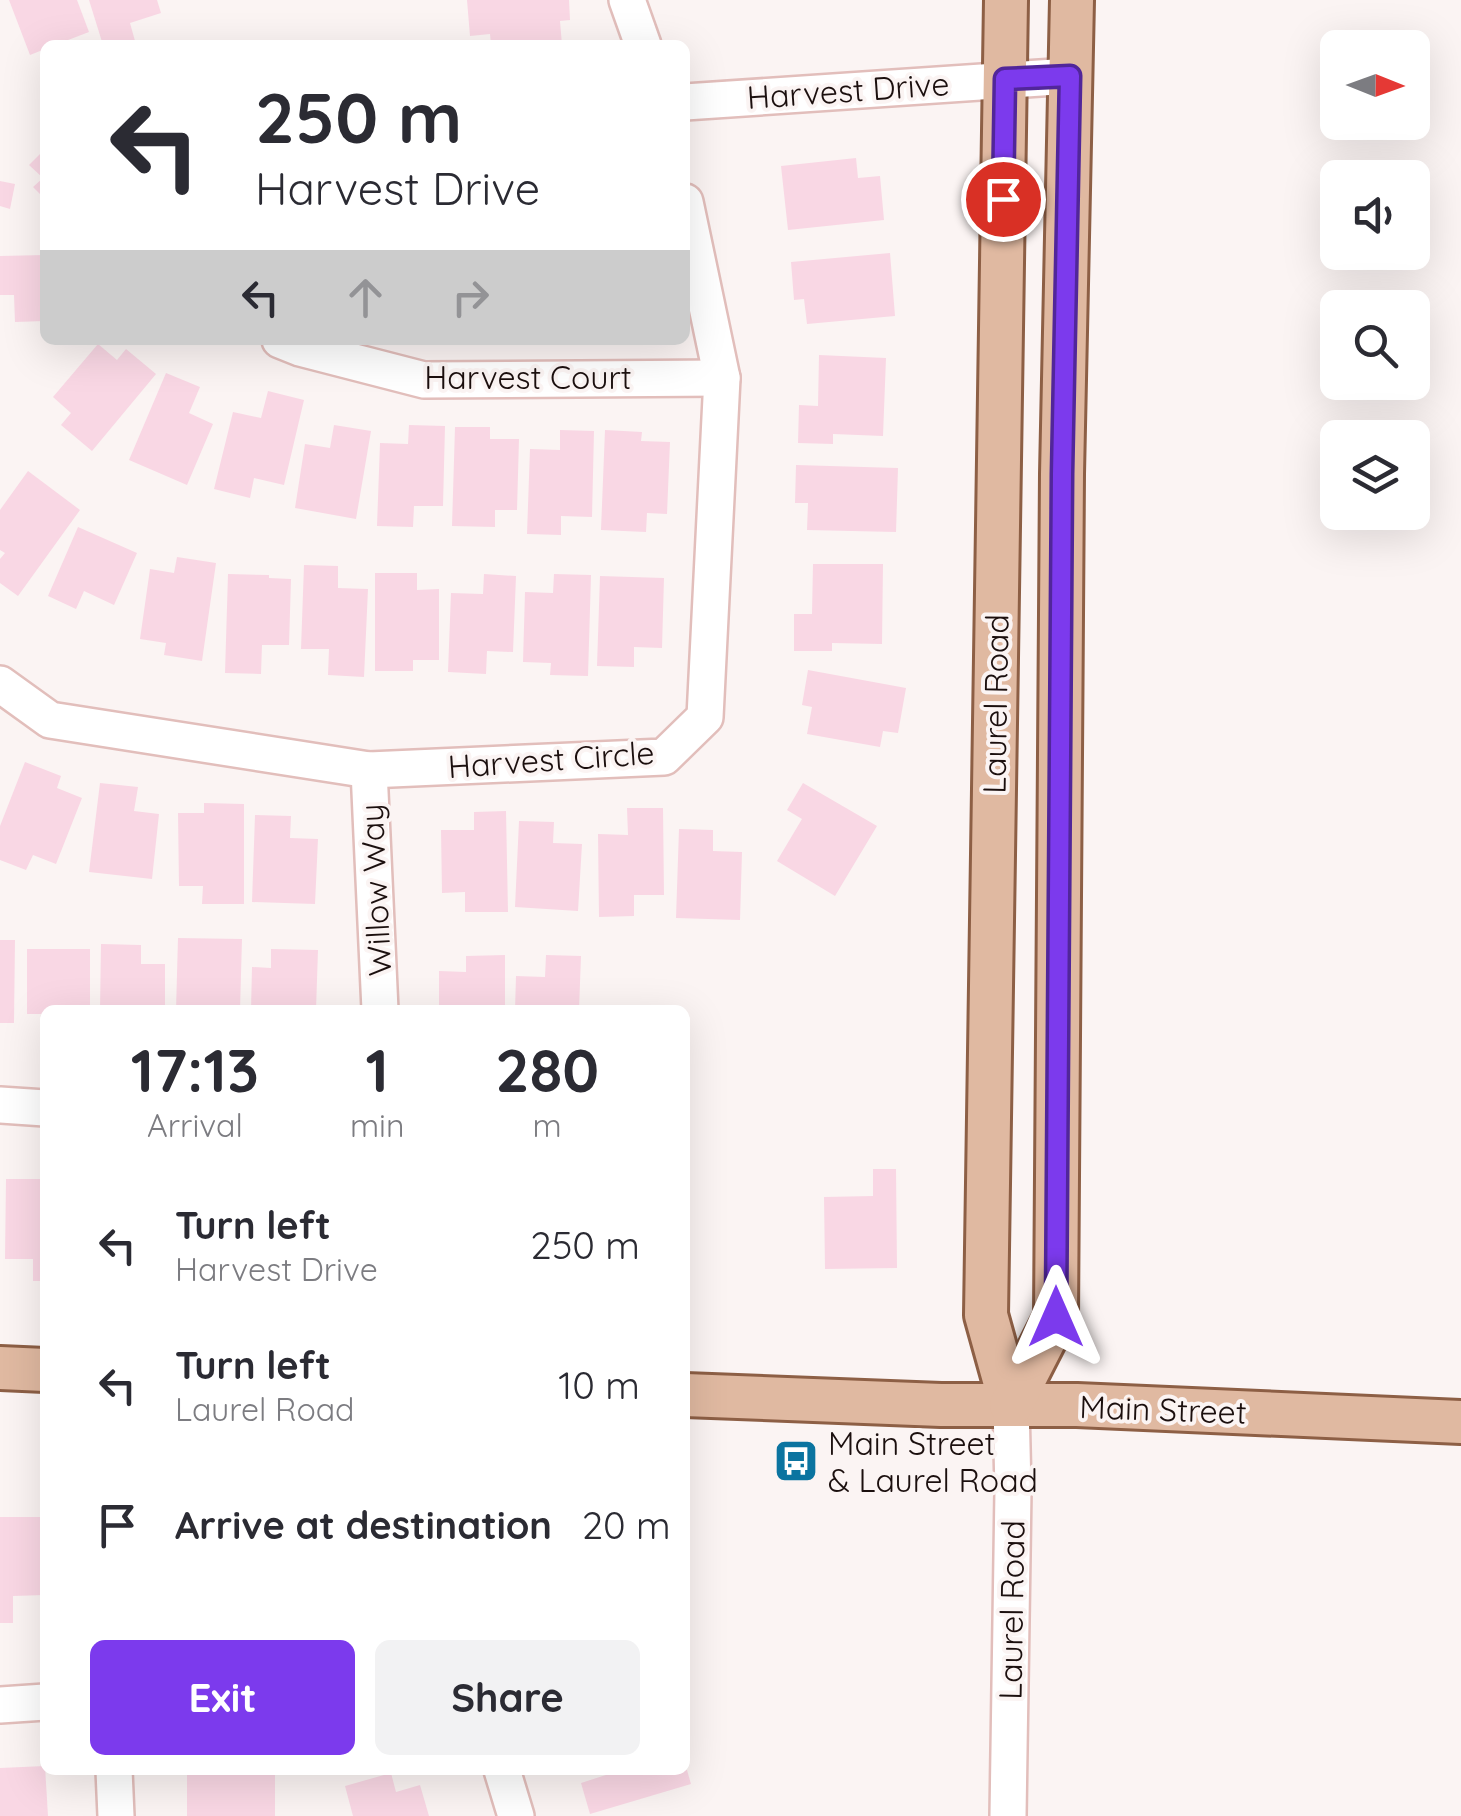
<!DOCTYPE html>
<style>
:root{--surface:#fff;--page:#f2f2f3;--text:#2b2b33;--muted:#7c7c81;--accent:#7c3aed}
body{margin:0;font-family:Quicksand,sans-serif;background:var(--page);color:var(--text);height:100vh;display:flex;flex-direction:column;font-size:38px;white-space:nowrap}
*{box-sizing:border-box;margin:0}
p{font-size:32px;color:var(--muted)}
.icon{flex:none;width:55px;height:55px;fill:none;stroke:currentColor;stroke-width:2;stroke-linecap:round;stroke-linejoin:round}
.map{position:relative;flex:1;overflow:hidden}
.sheet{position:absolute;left:40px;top:1005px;width:650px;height:770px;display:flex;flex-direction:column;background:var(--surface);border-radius:15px;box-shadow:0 10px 40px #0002}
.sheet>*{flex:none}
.top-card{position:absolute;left:40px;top:40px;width:650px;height:305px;border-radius:15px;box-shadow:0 10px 40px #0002;background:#fff;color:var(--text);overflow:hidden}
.needle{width:65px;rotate:91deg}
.buttons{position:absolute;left:1320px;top:30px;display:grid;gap:20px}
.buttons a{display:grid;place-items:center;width:110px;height:110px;border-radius:15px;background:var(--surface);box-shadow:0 10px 40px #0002;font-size:50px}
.pin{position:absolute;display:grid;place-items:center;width:85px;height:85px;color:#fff;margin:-42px;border:5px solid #fff;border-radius:50%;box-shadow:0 2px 10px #0007}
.me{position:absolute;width:110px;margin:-55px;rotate:0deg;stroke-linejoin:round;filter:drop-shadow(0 0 8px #0008)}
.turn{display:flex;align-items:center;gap:35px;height:210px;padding:0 50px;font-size:45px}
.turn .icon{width:130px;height:130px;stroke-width:2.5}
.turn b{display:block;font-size:70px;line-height:85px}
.lanes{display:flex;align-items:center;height:95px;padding:0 50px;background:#0003;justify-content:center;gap:50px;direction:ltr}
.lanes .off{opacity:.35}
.eta{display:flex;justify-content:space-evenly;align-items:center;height:170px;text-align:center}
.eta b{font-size:60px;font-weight:700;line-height:70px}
.cta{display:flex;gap:20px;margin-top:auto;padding:20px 50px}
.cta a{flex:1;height:115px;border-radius:15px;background:var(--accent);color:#fff;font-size:40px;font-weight:700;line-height:115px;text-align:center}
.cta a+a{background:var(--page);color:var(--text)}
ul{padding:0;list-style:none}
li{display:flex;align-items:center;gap:30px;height:140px;padding:0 50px}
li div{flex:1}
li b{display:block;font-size:38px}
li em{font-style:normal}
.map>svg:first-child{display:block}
.building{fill:#f9d7e4}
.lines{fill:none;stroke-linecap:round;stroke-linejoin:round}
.minor-casing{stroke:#e2bebb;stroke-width:40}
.major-casing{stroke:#8d5f45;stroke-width:48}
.minor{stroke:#fff;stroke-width:35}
.major{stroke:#e0b9a1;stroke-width:42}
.route-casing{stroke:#51269a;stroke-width:25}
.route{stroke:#7c3aed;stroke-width:18}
.labels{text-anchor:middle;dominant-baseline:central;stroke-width:8;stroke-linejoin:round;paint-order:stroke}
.street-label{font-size:32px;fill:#1b0f0e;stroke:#fbf4f3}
.poi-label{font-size:32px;fill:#1b0f0e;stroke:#fbf4f3;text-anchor:start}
</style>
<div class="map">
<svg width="1461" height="1816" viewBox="0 0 1461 1816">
<rect width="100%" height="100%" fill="#fbf4f3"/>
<g class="building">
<polygon points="9,0 77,0 89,32 55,45 45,45 45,49 30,55"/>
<polygon points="89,0 157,0 161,13 130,23 135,41 121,45 103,45"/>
<polygon points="467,0 569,0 570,20 560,21 562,45 491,45 490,34 470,36"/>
<polygon points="45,149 45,199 33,187 43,178 29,165"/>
<polygon points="856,158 858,178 880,176 884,220 788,230 781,166"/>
<polygon points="0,181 15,184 10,209 0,206"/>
<polygon points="890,253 895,316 807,324 804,299 794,300 791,262"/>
<polygon points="45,255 45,321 15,322 14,295 0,295 0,256"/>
<polygon points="98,344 117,360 126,349 156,374 92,451 61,425 71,413 53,397"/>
<polygon points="819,355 886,358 883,436 833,434 833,444 798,443 799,405 818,406"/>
<polygon points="166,373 200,387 189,413 213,424 187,485 129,460"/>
<polygon points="268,391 304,400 284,485 254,478 250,498 214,489 233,412 261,418"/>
<polygon points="334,425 371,431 356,519 295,508 305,444 330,448"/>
<polygon points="409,425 445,426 443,506 414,506 413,527 377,526 380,443 408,444"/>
<polygon points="455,427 490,427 490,439 519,439 517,510 495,510 495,527 452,526"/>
<polygon points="560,430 594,431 592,517 561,516 561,535 527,534 530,449 560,450"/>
<polygon points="605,430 642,432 641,441 670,442 667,514 647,513 646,532 601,530"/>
<polygon points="796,465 898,468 896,532 807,530 808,503 795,503"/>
<polygon points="28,471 80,510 18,596 0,583 0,559 5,553 0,550 0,510"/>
<polygon points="78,527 137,553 114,605 84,591 76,609 48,596"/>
<polygon points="177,557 216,563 202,661 164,655 166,643 140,639 150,569 174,573"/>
<polygon points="813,564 883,564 882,644 832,643 832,651 794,651 794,614 812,614"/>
<polygon points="304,565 338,566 338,588 368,589 364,677 328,675 329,649 301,649"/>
<polygon points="375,573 417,573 417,590 439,589 439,660 413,660 413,671 375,671"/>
<polygon points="228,574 269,575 269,578 291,579 289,645 262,645 261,674 225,673"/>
<polygon points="484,574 516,576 513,652 487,651 486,674 448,672 451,593 483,594"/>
<polygon points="554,574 591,575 588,676 550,675 551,663 523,662 525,592 553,593"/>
<polygon points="600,576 664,578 662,648 634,647 634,667 597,666"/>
<polygon points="808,670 906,688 898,733 883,731 880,747 807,734 812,707 802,705"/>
<polygon points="25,762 61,776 57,788 82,798 56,864 33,855 26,870 0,860 0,826"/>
<polygon points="100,783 138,787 134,811 159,814 152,879 89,872"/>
<polygon points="803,783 877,826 835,896 777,861 802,819 787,810"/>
<polygon points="204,803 244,804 244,904 202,904 203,886 179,886 178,813 204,813"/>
<polygon points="627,808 663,808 664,895 634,895 634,916 599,917 598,834 628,835"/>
<polygon points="506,811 508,912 465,912 465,892 442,893 441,830 474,830 474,812"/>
<polygon points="255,815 291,816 290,838 318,839 315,904 252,902"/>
<polygon points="519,821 554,822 553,843 582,844 578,911 515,907"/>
<polygon points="679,829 713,830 713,851 742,852 740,920 676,918"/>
<polygon points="178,938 242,939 240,1010 176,1010"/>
<polygon points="0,940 15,940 14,1023 0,1023"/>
<polygon points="101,944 141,945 141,964 165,964 165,1010 100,1010"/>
<polygon points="27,949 90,949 90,1010 45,1010 45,1014 27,1014"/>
<polygon points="271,949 318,950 316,1010 251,1010 252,967 271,968"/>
<polygon points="505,955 505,1010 439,1010 439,971 466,972 466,956"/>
<polygon points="546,955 581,956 579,1010 515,1010 516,976 545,977"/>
<polygon points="873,1169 896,1169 897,1268 825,1269 824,1197 873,1196"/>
<polygon points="6,1179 42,1179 42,1200 45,1200 45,1281 33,1281 33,1259 5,1259"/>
<polygon points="0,1517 45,1517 45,1595 13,1596 13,1623 0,1623"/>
<polygon points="45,1766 48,1816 0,1816 0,1768"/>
<polygon points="204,1770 275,1770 275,1816 187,1816 187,1775 205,1775"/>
<polygon points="608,1770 687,1770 691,1784 590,1814 581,1783 609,1774"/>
<polygon points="391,1773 396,1792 420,1785 429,1816 353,1816 345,1786"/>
</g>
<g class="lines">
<defs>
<g id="minor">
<polyline points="627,0 643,45"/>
<polyline points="685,102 1070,76"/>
<polyline points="280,340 300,348 424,380 722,378"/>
<polyline points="0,684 50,720 369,770 664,757 705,717 722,378 685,202"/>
<polyline points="369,770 380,1010"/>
<polyline points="0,1105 45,1108"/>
<polyline points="0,1705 45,1702"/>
<polyline points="114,1770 116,1816"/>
<polyline points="502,1770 516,1816"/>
<polyline points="1008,1816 1013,1490 1011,1405"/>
</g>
<g id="major">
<polyline points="1006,0 986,1315 1011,1405"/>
<polyline points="0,1368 45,1370"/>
<polyline points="685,1395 941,1405 1077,1405 1461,1422"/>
<polyline points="1011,1405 1056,1317 1062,474 1072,0"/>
</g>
</defs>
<use href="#minor" class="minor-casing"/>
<use href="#major" class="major-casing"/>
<use href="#minor" class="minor"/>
<use href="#major" class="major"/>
</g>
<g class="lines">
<defs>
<polyline id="route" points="1003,199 1005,79 1070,76 1062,474 1056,1317"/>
</defs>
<use href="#route" class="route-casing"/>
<use href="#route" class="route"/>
</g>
<defs>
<symbol id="bus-square" viewBox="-11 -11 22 22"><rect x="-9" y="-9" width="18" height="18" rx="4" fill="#0b74a0" stroke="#fbf4f3"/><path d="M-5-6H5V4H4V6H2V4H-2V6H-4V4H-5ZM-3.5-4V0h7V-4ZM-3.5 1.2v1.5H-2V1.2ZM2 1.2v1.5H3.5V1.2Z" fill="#fff"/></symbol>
</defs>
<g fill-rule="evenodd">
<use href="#bus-square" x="771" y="1436" width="50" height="50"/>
</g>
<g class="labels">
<g class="street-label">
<text transform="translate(848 90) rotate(-4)">Harvest Drive</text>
<text x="528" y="377">Harvest Court</text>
<text transform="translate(995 704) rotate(-89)">Laurel Road</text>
<text transform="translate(551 759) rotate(-4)">Harvest Circle</text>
<text transform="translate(375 890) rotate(-93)">Willow Way</text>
<text transform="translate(1163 1409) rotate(2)">Main Street</text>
<text transform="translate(1011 1610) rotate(-89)">Laurel Road</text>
</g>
<g class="poi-label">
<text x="828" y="1443">Main Street<tspan x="828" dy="37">&amp; Laurel Road</tspan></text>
</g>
</g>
</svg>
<div class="buttons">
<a><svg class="needle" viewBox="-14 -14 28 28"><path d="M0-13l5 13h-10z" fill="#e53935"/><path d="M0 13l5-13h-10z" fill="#7c7c81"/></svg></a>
<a><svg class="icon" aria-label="sound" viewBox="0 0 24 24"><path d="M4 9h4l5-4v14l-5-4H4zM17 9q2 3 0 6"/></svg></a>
<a><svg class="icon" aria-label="search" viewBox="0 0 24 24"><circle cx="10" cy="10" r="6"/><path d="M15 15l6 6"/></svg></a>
<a><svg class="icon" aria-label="layers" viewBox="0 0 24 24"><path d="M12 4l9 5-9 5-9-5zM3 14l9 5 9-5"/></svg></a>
</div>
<div class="pin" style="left:1003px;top:199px;background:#d93025"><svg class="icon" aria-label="arrive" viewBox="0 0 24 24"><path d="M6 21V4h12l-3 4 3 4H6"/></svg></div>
<svg class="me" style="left:1056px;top:1317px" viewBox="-20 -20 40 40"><path d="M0-17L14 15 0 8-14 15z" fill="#7c3aed" stroke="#fff" stroke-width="4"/></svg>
<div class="top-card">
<div class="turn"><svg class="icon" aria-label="left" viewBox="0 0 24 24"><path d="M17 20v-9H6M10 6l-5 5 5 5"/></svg><div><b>250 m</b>Harvest Drive</div></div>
<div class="lanes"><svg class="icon" aria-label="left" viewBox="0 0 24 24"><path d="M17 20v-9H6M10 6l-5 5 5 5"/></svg><svg class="icon off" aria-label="ahead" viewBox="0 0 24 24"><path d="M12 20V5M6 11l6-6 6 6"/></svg><svg class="icon off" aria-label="right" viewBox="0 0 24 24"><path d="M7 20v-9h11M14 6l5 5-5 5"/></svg></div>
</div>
<section class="sheet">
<div class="eta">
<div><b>17:13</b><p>Arrival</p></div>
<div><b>1</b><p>min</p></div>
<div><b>280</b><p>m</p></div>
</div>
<ul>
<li><svg class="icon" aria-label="left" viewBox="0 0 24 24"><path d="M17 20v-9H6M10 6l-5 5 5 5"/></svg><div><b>Turn left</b><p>Harvest Drive</p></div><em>250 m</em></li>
<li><svg class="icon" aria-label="left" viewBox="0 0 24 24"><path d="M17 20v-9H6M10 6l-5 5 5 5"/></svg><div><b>Turn left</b><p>Laurel Road</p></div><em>10 m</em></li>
<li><svg class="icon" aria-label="arrive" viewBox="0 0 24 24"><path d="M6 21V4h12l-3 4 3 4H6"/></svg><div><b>Arrive at destination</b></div><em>20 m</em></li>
</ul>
<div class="cta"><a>Exit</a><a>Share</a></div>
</section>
</div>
